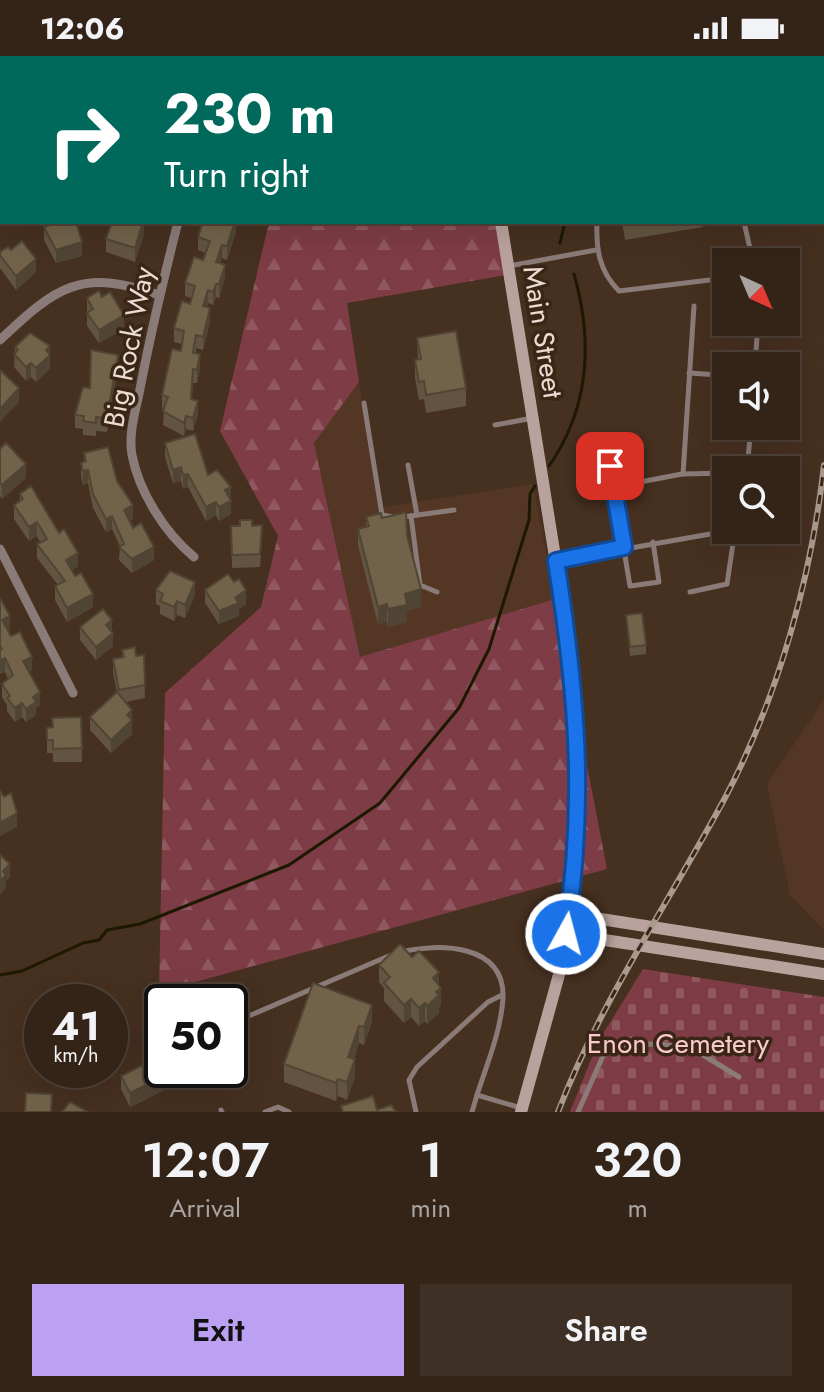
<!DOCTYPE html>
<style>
:root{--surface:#342418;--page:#3f3025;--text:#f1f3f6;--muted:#a9a4a2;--line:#4e4137;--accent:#bca0f2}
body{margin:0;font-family:Jost,sans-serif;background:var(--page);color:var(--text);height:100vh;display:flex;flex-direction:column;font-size:30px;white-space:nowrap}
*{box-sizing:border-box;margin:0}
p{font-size:26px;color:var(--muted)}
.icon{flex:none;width:44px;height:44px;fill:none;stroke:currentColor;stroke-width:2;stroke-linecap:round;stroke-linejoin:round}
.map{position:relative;height:1056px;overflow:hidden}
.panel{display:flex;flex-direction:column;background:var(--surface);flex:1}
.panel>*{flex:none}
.hud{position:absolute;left:0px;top:0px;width:824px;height:168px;box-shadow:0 8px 32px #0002,0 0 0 2px var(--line);background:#00695c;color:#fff;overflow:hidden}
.needle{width:52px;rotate:136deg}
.tools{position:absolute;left:712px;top:192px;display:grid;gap:16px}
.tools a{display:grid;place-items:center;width:88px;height:88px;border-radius:0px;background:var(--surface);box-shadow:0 8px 32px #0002,0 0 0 2px var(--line);font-size:40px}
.speed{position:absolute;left:24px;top:928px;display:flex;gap:16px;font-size:40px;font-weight:700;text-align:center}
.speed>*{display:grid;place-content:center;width:104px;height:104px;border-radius:50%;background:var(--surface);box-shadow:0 8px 32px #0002,0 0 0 2px var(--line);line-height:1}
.speed small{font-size:20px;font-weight:400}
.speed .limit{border:4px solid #111;border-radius:12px;background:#fff;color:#111}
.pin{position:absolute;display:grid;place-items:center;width:68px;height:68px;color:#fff;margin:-34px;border-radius:16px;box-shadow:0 4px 12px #0006}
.me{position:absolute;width:88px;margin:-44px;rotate:7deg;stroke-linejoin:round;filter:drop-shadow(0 0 6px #0008)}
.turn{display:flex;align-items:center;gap:28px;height:168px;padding:0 32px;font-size:36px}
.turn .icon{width:104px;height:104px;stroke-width:2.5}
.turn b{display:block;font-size:56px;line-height:68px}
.eta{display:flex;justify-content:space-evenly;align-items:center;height:136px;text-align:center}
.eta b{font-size:48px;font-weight:600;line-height:56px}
.cta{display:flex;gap:16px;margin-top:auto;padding:16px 32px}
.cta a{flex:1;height:92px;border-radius:0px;background:var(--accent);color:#111;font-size:32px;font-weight:600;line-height:92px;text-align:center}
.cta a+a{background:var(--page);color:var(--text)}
.status{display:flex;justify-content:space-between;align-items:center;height:56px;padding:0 40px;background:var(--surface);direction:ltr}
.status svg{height:22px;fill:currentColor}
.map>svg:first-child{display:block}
.built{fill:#533724}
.forest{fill:url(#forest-firs)}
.cemetery{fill:url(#cemetery-stones)}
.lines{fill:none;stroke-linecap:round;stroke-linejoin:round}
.stream{stroke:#1d1901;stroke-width:3}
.service{stroke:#8a7b78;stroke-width:5}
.minor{stroke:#8a7b78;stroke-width:9}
.secondary{stroke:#b9a29d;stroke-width:12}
.rail-casing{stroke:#aa998d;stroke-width:6}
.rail{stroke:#3b2616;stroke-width:3;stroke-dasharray:9;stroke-linecap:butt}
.wall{fill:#625440}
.shaded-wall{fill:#504534}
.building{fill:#72624a;stroke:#504534;stroke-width:2}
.route-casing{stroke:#114b97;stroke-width:20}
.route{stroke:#1a73e8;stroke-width:14}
.labels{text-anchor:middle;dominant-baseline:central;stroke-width:7;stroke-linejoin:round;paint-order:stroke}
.street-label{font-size:28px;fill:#ebddd3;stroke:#3b2616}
.park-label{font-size:28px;fill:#f8c9cd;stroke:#3b2616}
</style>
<div class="status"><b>12:06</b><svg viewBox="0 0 49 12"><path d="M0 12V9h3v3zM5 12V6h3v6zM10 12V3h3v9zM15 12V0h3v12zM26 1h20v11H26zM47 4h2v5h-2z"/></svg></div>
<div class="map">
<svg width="824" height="1056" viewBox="0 0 824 1056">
<defs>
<pattern id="forest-firs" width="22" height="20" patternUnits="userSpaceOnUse" patternTransform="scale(2)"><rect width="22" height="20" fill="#7e3c46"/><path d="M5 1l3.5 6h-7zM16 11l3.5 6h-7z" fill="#905860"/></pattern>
<pattern id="cemetery-stones" width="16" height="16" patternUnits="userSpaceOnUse" patternTransform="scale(2)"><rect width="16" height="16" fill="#7e3c46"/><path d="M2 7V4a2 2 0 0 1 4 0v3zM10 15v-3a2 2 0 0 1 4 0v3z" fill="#905860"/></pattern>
</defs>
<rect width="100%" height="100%" fill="#463020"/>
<g class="built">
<polygon points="359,326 378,452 533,428 555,543 360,601 314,387"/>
<polygon points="824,644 824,874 790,839 767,728"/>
</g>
<polygon class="forest" points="269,166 498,166 506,219 347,247 359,326 314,387 360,601 555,543 607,813 159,936 165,637 261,551 278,480 220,375"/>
<polygon class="cemetery" points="643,913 824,941 824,1056 570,1056 598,986"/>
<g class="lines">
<g class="stream">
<polyline points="533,0 533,2"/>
<polyline points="560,187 565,166"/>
<path d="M549,410C590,351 593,285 574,218"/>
<polyline points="0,919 22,915 83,887 99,884 107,874 140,868 289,809 380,747 459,652 489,593 529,464 530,438 535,430"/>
</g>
<g class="service">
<polyline points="590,0 591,2"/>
<path d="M597,166C596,193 599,215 619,235L726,222"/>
<polyline points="744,166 753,206"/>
<polyline points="509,210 596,194"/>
<polyline points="694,250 683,418 726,417"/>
<polyline points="755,310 758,266"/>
<polyline points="689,317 719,319"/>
<polyline points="364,347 382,459 393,461"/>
<polyline points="495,369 533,362"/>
<polyline points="408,409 417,459"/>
<polyline points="610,410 630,530 659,526 653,486"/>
<polyline points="747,414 751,370"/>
<polyline points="640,426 682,418"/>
<polyline points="411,460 420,529 437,536"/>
<polyline points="403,461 454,454"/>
<polyline points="557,505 733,474"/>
<polyline points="690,536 727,528 735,474"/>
<path d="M400,896C438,887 505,887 503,942C501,975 487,1008 477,1039"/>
<polyline points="230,968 391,899"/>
<polyline points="205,1014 209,1024"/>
<polyline points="221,1054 222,1056"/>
<polyline points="265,1056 278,1051 289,1056"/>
<polyline points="416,1056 409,1024 417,1011 488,946 502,939"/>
<polyline points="472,1056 477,1039 521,1052"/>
<polyline points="578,1056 603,1000 622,991 652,988 690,991 739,1021"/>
</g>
<g class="minor">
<polyline points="217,0 218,2"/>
<polyline points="54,2 55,0"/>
<polyline points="0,60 2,58"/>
<path d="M178,166C164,221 151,276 140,333C136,353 128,378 132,399C139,436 165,477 194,501"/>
<path d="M0,284C57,230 81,212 159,239"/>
<polyline points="0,493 73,637"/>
</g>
<g class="secondary">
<polyline points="474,0 475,2"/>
<polyline points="501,166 566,569 579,696 577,779 560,915 521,1056"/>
<polyline points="569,858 824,898"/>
<polyline points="566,878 824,918"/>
</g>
<defs>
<g id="rail">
<polyline points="788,0 789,2"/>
<polyline points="822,146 824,159"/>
<path d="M558,1056C601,944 670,845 726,740C779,638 811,523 824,409"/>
</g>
</defs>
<use href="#rail" class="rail-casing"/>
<use href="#rail" class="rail"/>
</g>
<g class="wall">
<polygon points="2,77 2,106 0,92 0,79"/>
<polygon points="236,166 236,176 227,204 222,202 220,207 225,222 219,242 216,241 213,249 208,247 207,251 210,266 203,294 196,292 196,298 200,312 197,327 193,327 192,343 198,358 193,375 186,373 184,380 163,369 164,353 162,353 162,339 181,295 182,288 174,286 174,272 190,248 192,242 185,240 185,227 203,204 206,197 198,194 198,181"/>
<polygon points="622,166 703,166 703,171 625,184"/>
<polygon points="44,171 82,200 56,207 44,184"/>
<polygon points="144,178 135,206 106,196 106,183"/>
<polygon points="11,194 36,216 16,234 0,212 0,196"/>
<polygon points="102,241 124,273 99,287 87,270 87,242"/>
<polygon points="417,282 466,332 466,350 426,357 424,343 419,344 415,322 415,304 418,304"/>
<polygon points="15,291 50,298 50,312 36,326 31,321 26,325 14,311"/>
<polygon points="118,312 107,376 96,375 96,380 83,379 83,373 75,372 75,359 90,332"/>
<polygon points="165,387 208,419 231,431 231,458 219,465 216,459 206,465 188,431 183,433 181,425 173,427 165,401"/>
<polygon points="0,393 26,422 2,443 0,440"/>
<polygon points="84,397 117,425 133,463 130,465 154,504 132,517 119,504 120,490 112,473 106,476 93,452 88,427 83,429 81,420 81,407 84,406"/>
<polygon points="20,438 78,510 72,514 93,551 67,566 55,544 55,530 58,529 37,502 37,488 40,486 37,480 29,485 14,463 14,449 20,445"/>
<polygon points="366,461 382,462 407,479 421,551 407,555 407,566 388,571 387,566 378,568 358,490 358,473 366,471"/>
<polygon points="231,470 252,470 262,483 260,511 232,512"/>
<polygon points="234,526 246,548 239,553 239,560 219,568 205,547 205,534"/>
<polygon points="156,534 195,539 185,562 177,559 174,565 160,558 160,550 156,548"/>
<polygon points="0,542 10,573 8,574 32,614 29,616 40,649 36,652 36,659 26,666 22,661 15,666 7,655 7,649 2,641 2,628 8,623 5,616 0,618"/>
<polygon points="626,559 646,589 646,598 630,600"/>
<polygon points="80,571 112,576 113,590 96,604 80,584"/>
<polygon points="122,594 136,600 144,599 145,642 126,646 132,654 132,678 111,697 90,674 90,661 117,636 113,617 113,603 122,601"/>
<polygon points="81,661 82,706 53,706 53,697 47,697 47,672 53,671"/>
<polygon points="379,909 439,929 441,949 439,952 439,957 427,968 425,965 419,970 411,961 404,967 384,945 384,932 379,926"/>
<polygon points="313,927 372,966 364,989 359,987 354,1003 355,1021 347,1044 338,1040 336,1045 284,1026 284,1008"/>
<polygon points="121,1020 164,1034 130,1051 121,1033"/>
</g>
<g class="shaded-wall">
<polygon points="2,13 2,26 0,28 0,14"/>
<polygon points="144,166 144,178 135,206 135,192"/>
<polygon points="235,166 236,166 236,176 227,204 227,190"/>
<polygon points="82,186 82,200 56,207 56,194"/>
<polygon points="222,189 222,202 216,220 216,206"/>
<polygon points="36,203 36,216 16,234 16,220"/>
<polygon points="225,209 225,222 219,242 219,228"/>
<polygon points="216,228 216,241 213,249 213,236"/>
<polygon points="208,234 208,247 203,264 203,250"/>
<polygon points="210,252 210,266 203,294 203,281"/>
<polygon points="124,259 124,273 99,287 99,274"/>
<polygon points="50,290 50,312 36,326 36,312 46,294"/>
<polygon points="200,298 200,312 197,327 197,314"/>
<polygon points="118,299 118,312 107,376 107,362"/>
<polygon points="31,307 31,321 26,325 26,311"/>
<polygon points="19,332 19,346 0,366 0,353"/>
<polygon points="198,345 198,358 193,375 193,362"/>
<polygon points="186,360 186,373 184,380 184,367"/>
<polygon points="26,408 26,422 2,443 2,429"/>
<polygon points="181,411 181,425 173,427 173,414"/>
<polygon points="88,414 88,427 83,429 83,415"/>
<polygon points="188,418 188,431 183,433 183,419"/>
<polygon points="231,431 231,444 225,434"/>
<polygon points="231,445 231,458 219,465 219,451"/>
<polygon points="216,446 216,459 206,465 206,451"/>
<polygon points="133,449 133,463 124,468 124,454"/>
<polygon points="112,460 112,473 106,476 106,463"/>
<polygon points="37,466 37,480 29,485 29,471"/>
<polygon points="154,491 154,504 132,517 132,503"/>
<polygon points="78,497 78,510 66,518 66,504"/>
<polygon points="195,526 195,539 185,562 185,549"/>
<polygon points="421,533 421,551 407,555 407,566 388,571 388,553 405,538"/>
<polygon points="246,534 246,548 239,553 239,560 219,568 219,555"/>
<polygon points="93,538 93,551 67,566 67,552"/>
<polygon points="177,545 177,559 174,565 174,551"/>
<polygon points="387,548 387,566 378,568 378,551"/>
<polygon points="10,560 10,573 2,577 2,564"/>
<polygon points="112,564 112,578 106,569"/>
<polygon points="113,577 113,590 96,604 96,591"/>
<polygon points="32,601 32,614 23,619 23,605"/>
<polygon points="5,602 5,616 0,618 0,605"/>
<polygon points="40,636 40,649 36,652 36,659 26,666 26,653 33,641"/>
<polygon points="22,647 22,661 15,666 15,652"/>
<polygon points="132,654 132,678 111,697 111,684 127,659"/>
<polygon points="17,757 17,771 0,780 0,767"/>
<polygon points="10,808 10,822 6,825 6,832 0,838 0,825 3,815"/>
<polygon points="439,916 439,934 441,932 441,949 439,952 439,957 427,968 427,950 433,922"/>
<polygon points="411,943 411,961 404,967 404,949"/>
<polygon points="425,947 425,965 419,970 419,952"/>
<polygon points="372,949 372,966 364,989 364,971"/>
<polygon points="359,970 359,987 348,1019 348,1001"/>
<polygon points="355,1003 355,1021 347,1044 347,1026"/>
<polygon points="164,1020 164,1034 130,1051 130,1037"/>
<polygon points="338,1023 338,1040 336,1045 336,1027"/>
</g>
<g class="building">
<polygon points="0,0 3,0 5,2 2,2 2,13 0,14"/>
<polygon points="87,0 114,0 113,2 86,2"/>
<polygon points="159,0 182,0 183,2 160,2"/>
<polygon points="566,0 588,0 589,2 567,2"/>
<polygon points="61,166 76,166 82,186 56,194 44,171"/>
<polygon points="112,166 143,166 135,192 106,183"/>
<polygon points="203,166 235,166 227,190 222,189 216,206 225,209 219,228 216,228 213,236 208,234 203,250 210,252 203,281 196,279 193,297 200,298 197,314 193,313 191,343 198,345 193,362 186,360 184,367 163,355 168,341 162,339 172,293 181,295 184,275 174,272 182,245 190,248 195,230 185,227 194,201 203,204 210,185 198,181"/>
<polygon points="22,185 36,203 16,220 0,199 0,196 8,191 11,194"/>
<polygon points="99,235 102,241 110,236 124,259 99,274 87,257 93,253 87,242"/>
<polygon points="456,275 466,332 426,339 424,325 419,326 415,304 421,303 417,282"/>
<polygon points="30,277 50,290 46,294 50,299 36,312 31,307 26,311 14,298 18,294 15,291"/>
<polygon points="91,294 118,299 107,362 96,361 96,367 83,365 84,360 75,359 83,331 90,332"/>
<polygon points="0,314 19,332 0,353"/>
<polygon points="195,378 208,419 217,414 231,431 225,434 231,445 219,451 216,446 206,451 188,418 183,419 181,411 173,414 165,387"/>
<polygon points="6,387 26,408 2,429 0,427 0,393"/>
<polygon points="108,391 117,425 133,449 124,454 133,472 141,467 154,491 132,503 119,491 124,488 112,460 106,463 93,438 88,414 83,415 81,407 86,405 84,397"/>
<polygon points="31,430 59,477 64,473 78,497 66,504 75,520 81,517 93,538 67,552 55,530 65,525 37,488 47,483 37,466 29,471 14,449 23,443 20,438"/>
<polygon points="406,456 407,479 421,533 405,538 407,549 388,553 387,548 378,551 358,473 369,470 366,461 381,457 382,462"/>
<polygon points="240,464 252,464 252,470 262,469 260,498 232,499 231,470 240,470"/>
<polygon points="170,515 195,526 185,549 177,545 174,551 160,545 163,538 156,534"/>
<polygon points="228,518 234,526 239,523 246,534 235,542 239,547 219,555 205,534"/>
<polygon points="0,542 10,560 2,564 11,580 20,576 32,601 23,605 40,636 33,641 36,646 26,653 22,647 15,652 7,642 10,640 2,628 13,619 5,602 0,605 0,594 2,593 0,590"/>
<polygon points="103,553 112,564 106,569 113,577 96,591 80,571"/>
<polygon points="642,557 646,589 630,591 626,559"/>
<polygon points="135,591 136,600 144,599 145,629 119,634 113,603 124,601 122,594"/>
<polygon points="117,636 132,654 127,659 132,664 111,684 90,661"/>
<polygon points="81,661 82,692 53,693 53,684 47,684 47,672 53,671 52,662"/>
<polygon points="0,735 4,741 11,737 17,757 0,767"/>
<polygon points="0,799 10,808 3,815 6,819 0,825"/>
<polygon points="400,888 412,901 419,895 439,916 433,922 441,932 436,936 439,939 427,950 425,947 419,952 411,943 404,949 384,927 390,921 379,909"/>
<polygon points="313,927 372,949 364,971 359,970 348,1001 355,1003 347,1026 338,1023 336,1027 284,1008"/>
<polygon points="155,1003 164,1020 130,1037 121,1020"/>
<polygon points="26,1037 52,1038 51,1056 25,1056"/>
<polygon points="373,1040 377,1054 391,1049 396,1056 343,1056 341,1050"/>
<polygon points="70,1046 88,1056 62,1056"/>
</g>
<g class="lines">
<defs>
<path id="route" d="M566,878C586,745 577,637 556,505L624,491L610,410"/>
</defs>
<use href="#route" class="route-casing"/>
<use href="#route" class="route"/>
</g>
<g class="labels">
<g class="street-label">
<text transform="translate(543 276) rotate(81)">Main Street</text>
<text transform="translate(129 291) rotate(-79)">Big Rock Way</text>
</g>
<g class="park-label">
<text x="678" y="987">Enon Cemetery</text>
</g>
</g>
</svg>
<div class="tools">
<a><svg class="needle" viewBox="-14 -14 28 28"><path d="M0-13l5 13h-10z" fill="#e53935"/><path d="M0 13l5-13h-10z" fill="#a9a4a2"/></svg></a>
<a><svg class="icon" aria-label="sound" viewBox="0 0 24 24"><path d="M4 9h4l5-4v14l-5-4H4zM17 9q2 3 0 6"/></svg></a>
<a><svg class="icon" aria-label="search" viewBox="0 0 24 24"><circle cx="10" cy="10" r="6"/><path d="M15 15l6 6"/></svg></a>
</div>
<div class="speed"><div>41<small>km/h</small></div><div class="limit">50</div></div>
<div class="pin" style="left:610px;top:410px;background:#d93025"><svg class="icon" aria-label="arrive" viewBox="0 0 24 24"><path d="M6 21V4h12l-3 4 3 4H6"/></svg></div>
<svg class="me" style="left:566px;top:878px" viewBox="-20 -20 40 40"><circle r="17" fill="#1a73e8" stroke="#fff" stroke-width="3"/><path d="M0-11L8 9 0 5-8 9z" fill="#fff"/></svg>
<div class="hud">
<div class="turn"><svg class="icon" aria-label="right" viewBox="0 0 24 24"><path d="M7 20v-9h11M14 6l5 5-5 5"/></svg><div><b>230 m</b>Turn right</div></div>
</div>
</div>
<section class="panel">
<div class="eta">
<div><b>12:07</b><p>Arrival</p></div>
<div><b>1</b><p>min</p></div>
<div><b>320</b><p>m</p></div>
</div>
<div class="cta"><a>Exit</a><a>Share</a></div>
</section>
